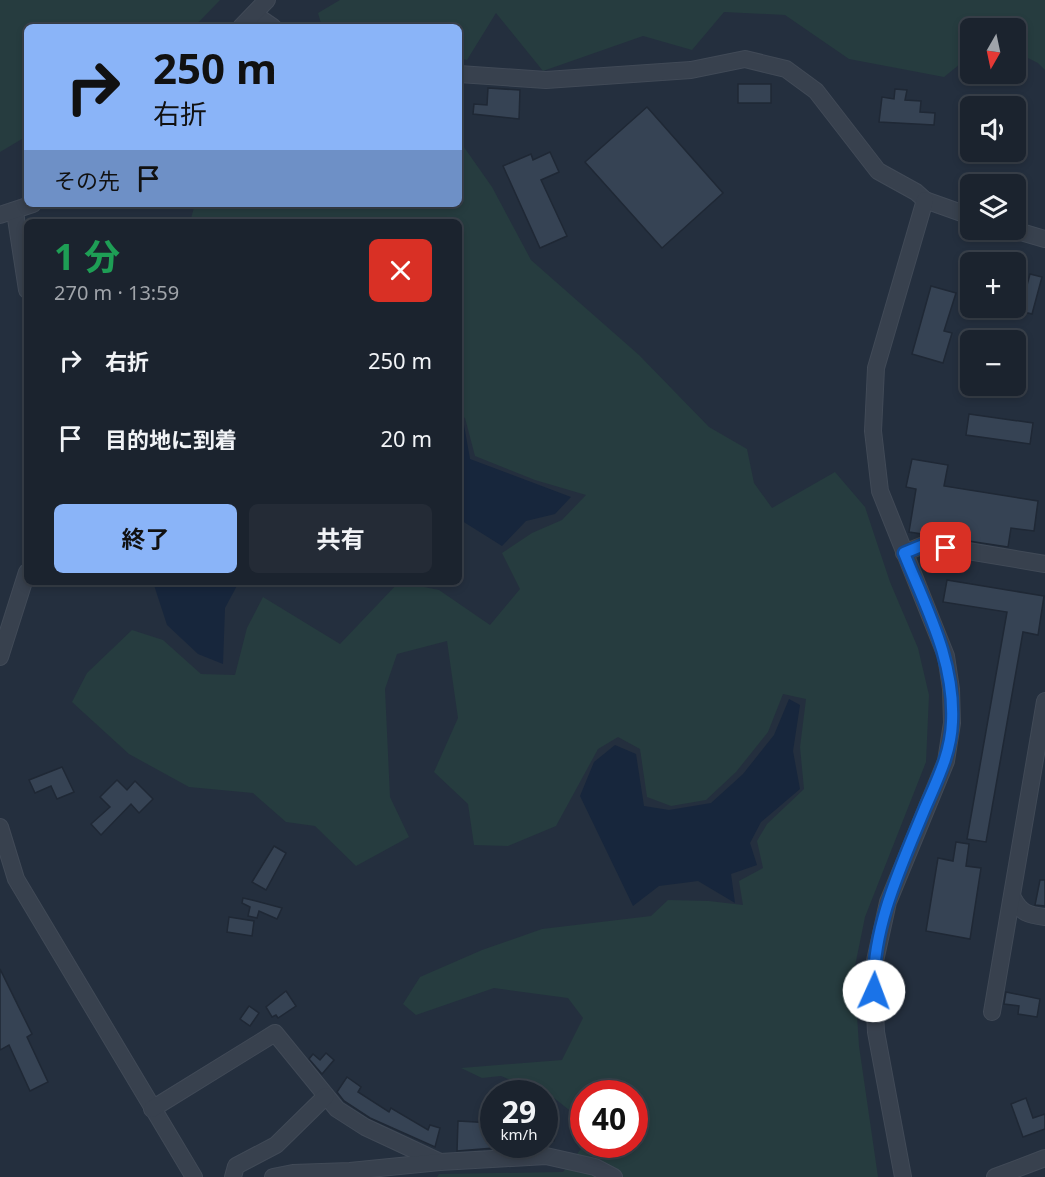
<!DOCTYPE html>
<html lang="ja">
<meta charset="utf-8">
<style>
:root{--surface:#1b232e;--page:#242b36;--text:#f1f3f6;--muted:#a0a4aa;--line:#39404a;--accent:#8ab4f8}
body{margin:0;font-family:"Noto Sans","Noto Sans JP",sans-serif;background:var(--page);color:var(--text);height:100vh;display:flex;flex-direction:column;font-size:22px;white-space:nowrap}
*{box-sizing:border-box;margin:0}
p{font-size:20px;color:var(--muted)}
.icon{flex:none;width:33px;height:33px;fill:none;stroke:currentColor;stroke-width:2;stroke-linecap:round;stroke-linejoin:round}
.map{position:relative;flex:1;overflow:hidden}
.details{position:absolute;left:24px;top:219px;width:438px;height:366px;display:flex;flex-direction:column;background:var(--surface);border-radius:9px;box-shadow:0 3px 9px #0003,0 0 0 2px var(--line)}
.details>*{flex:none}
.top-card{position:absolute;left:24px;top:24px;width:438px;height:183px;border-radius:9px;box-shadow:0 3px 9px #0003,0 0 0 2px var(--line);background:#8ab4f8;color:#111;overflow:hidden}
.needle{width:39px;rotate:189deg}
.buttons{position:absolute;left:960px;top:18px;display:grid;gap:12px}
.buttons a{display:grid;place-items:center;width:66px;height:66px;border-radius:9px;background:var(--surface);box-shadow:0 3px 9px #0003,0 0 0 2px var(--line);font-size:30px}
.speed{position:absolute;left:480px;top:1080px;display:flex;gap:12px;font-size:30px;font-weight:700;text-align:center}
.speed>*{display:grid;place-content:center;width:78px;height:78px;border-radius:50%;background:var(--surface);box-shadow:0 3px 9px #0003,0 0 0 2px var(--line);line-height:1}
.speed small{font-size:15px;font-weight:400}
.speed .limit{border:9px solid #d22;background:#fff;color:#111}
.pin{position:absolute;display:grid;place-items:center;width:51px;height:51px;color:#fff;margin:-26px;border-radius:12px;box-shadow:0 3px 9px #0006}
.me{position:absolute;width:66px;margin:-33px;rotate:2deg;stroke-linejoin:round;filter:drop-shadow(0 0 4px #0008)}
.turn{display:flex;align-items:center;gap:21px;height:126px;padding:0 30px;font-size:27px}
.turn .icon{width:78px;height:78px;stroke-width:2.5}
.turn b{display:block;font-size:42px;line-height:51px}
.then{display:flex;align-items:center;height:57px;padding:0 30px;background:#0003;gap:12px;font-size:22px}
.round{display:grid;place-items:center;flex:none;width:63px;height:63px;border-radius:9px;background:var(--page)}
.headline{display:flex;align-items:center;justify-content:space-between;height:102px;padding:0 30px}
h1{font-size:36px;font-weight:700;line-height:45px;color:#1e9e55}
.cta{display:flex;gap:12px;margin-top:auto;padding:12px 30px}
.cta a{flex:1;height:69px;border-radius:9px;background:var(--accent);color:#111;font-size:24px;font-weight:700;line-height:69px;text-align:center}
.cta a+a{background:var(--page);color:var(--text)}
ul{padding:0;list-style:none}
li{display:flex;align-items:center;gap:18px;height:78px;padding:0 30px}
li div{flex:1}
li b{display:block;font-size:22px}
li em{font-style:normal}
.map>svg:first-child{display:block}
.green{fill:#263c3f}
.water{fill:#17263c}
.building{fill:#364354;stroke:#1f2835;stroke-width:1.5}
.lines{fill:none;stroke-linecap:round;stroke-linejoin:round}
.minor-casing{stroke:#414a57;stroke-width:18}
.minor{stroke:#38414e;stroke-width:16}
.route-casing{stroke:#114b97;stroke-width:15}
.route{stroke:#1a73e8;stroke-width:10}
</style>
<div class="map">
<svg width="1045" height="1177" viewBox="0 0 1045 1177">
<rect width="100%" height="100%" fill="#242f3e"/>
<g class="green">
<polygon points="0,0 220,0 194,27 27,27 27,136 0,152"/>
<polygon points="340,0 1045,0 1045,70 1038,63 1016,52 1016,28 970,28 970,56 944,77 849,59 785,15 724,12 692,50 643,36 543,71 496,13 467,60 459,58 459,27 322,27 318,13"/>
<polygon points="459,140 492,187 531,260 639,355 709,427 747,449 754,483 772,508 835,472 865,507 890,582 918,648 929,695 926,762 865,917 854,971 859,1046 878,1177 437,1177 439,1174 563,1172 584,1145 634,1144 634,1094 584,1094 583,1131 578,1117 554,1098 501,1076 482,1078 461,1068 562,1060 583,1018 568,998 494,988 416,1015 403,1004 420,977 482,950 542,929 651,916 668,900 709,901 743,905 739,881 763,868 757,841 767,824 804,789 800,747 806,699 783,694 768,732 736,772 706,800 671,806 647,797 640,749 618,737 598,749 556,826 508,846 474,845 468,804 434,772 458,718 447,641 397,654 385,689 390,797 409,837 356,866 315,826 286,822 253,793 189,787 129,754 72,702 87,673 132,630 163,640 201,674 235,675 247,628 263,597 340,644 399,582 439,590 490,625 520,589 502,553 532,533 562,520 586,495 535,480 475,456 465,418 459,415 459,222 190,222 195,204 459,204"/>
</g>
<g class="water">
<polygon points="459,422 464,425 470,459 571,497 555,514 526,521 502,546 459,519"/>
<polygon points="153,582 239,582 225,608 223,664 198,654 167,625"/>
<polygon points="789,699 800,705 793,751 800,789 761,822 750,843 757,865 731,874 735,903 698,881 659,886 633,906 580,796 594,762 615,745 636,754 644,806 669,810 711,803 743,774 774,735"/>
</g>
<g class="building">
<rect x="738" y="84" width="33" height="19"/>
<polygon points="488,88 520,90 519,119 473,114 474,104 487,105"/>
<polygon points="895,89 907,90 905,100 921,101 920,112 935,113 934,125 879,122 882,97 894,99"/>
<polygon points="647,107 723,193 662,248 585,162"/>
<polygon points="550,152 559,172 541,180 567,236 540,248 503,166 531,154 533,160"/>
<polygon points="1030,274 1042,277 1032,314 1020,311"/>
<polygon points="931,286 956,293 944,331 952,333 943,363 912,354"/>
<polygon points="969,414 1033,423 1030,444 966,435"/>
<polygon points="912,459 948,465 944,486 1038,501 1034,531 1011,528 1008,547 909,532 916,489 906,487"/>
<polygon points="947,580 1044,596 1038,635 1023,632 986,842 967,839 1007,612 943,602"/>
<polygon points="62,767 74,792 57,799 51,786 35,793 29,780"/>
<polygon points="117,780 127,790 135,781 153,799 139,813 131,804 101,835 91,824 110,807 100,797"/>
<polygon points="956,842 969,844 966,866 981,868 970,939 926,931 938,858 953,861"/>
<polygon points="274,846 286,853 266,890 252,882"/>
<polygon points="1040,880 1045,880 1045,906 1035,905"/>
<polygon points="243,898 252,900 282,908 277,919 259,911 257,918 248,916 250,907 242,903"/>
<polygon points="229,917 254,921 252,936 227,932"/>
<polygon points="0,969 32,1034 27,1037 48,1082 30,1091 9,1045 0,1050"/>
<polygon points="286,991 296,1006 278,1018 276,1015 272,1017 266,1007"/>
<polygon points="1006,992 1040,999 1037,1017 1018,1014 1019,1006 1004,1004"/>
<polygon points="249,1006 259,1013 250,1026 240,1019"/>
<polygon points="326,1053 334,1060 322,1074 309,1059 313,1054 320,1060"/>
<polygon points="347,1077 361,1087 358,1092 389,1112 391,1108 428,1130 430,1125 440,1128 435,1147 370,1118 344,1101 337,1092"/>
<polygon points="1026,1098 1033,1118 1045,1114 1045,1129 1023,1137 1011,1104"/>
<polygon points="458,1121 493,1123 494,1148 457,1151"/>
<polygon points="544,1121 557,1122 554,1141 544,1140"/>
</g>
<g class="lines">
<defs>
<g id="minor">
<polyline points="254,14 273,27"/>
<polyline points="241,27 267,0"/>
<polyline points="459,74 546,80 691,70 745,59 786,69 816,91 878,171 916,192 925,200 970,216"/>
<polyline points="15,212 27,290"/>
<polyline points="0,215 33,204"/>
<polyline points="1014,230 1045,239"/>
<polyline points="904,553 926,544 1045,564"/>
<polyline points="0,657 27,572"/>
<polyline points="0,827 16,879 194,1177"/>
<path d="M1013,898C1021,913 1028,915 1045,917"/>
<polyline points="992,1012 1045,701"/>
<polyline points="152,1109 275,1033 337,1109 365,1127 440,1162"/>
<polyline points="233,1177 236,1166 276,1145 326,1096"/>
<polyline points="273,1177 293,1173 350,1171 440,1162 546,1156 595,1167 614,1177"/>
<polyline points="903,1177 876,1032 873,970 888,902 946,761 952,723 951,689 946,656 880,491 873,431 876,368 925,200"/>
<polyline points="995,1177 1045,1158"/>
</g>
</defs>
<use href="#minor" class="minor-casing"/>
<use href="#minor" class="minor"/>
</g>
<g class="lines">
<defs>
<path id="route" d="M874,991C871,929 902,864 925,808C937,780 951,753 952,722C955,661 926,608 904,553L926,544L946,548"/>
</defs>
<use href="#route" class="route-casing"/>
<use href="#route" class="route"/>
</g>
</svg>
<div class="buttons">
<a><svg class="needle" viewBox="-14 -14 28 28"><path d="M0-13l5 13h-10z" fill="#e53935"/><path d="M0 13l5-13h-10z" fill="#a0a4aa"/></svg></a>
<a><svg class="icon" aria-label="sound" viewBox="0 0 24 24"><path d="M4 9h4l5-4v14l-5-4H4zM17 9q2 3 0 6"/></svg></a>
<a><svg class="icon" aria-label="layers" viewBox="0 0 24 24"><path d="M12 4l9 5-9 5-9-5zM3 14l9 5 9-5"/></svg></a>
<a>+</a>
<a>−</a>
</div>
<div class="speed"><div>29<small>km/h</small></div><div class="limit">40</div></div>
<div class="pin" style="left:946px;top:548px;background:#d93025"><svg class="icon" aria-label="arrive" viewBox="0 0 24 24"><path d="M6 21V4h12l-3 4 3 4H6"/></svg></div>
<svg class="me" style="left:874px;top:991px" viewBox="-20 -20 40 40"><circle r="19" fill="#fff"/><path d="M0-13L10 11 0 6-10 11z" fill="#1a73e8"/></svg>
<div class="top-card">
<div class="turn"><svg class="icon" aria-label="right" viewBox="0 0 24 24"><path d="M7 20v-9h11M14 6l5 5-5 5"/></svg><div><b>250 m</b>右折</div></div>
<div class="then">その先<svg class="icon" aria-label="arrive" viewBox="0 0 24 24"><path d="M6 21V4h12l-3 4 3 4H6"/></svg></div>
</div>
<section class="details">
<div class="headline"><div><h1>1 分</h1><p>270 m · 13:59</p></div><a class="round" style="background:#d93025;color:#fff"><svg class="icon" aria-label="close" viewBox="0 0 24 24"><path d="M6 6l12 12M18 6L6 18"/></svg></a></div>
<ul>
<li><svg class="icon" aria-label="right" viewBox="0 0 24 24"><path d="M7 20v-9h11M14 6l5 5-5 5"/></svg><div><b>右折</b></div><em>250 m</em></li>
<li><svg class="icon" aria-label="arrive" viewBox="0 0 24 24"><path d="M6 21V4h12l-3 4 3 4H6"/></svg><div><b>目的地に到着</b></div><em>20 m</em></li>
</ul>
<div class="cta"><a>終了</a><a>共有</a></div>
</section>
</div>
